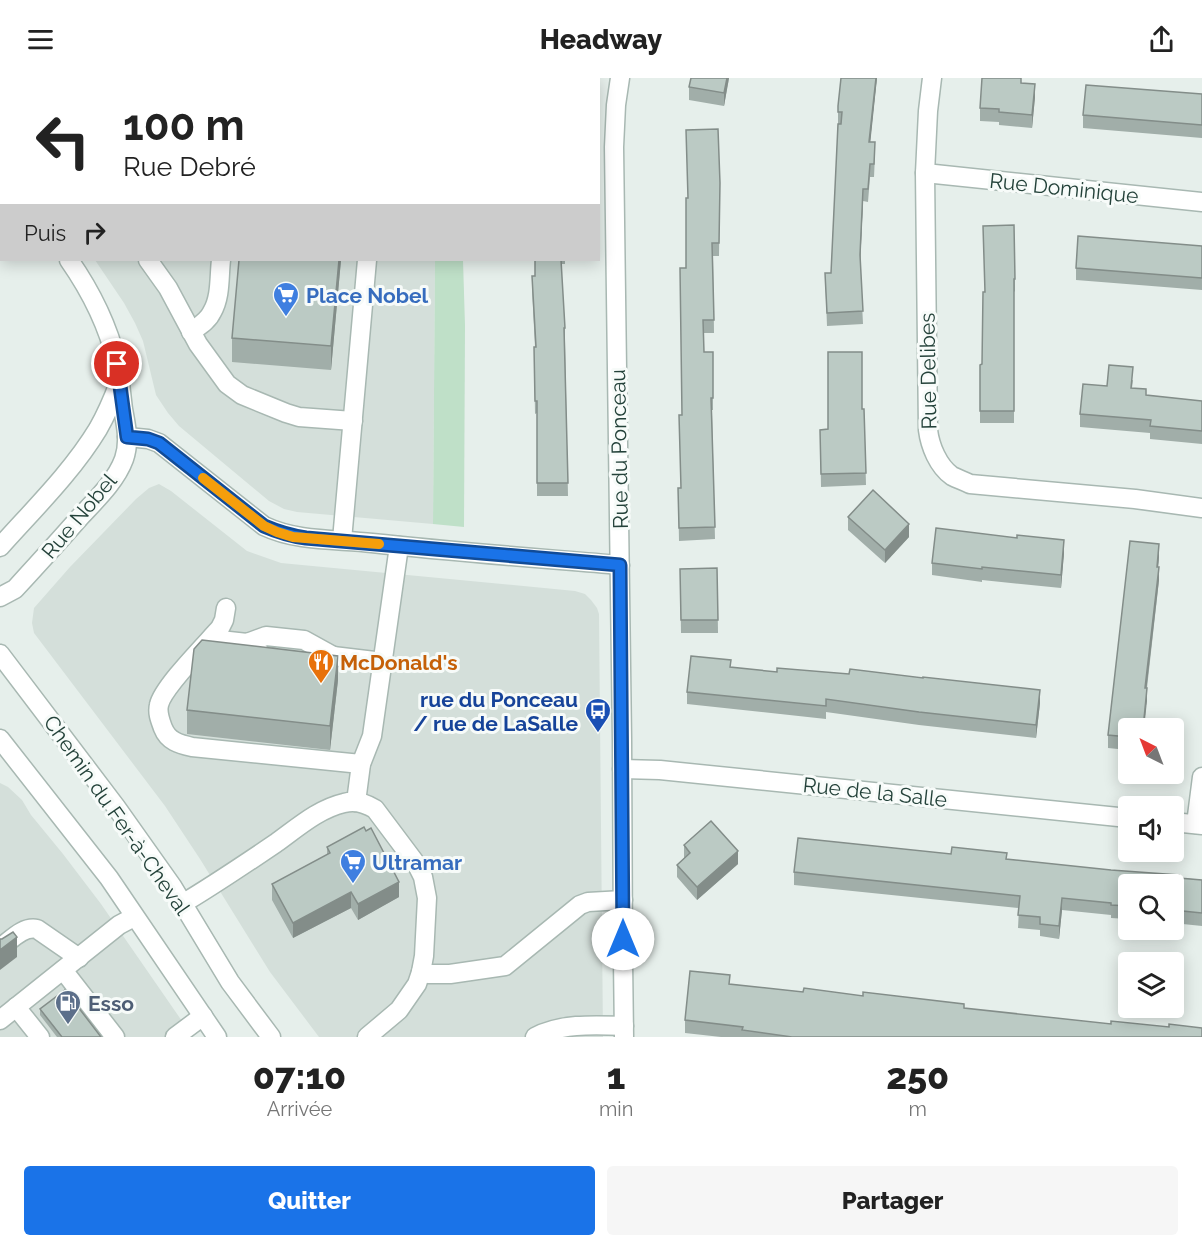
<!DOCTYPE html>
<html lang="fr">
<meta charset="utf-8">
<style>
:root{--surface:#fff;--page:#f6f6f6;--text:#222;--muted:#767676;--accent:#1a73e8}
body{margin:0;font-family:Raleway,sans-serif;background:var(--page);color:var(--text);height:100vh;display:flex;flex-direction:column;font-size:22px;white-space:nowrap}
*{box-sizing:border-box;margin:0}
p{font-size:20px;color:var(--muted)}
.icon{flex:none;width:33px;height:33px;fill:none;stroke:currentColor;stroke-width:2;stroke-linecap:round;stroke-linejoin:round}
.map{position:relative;height:959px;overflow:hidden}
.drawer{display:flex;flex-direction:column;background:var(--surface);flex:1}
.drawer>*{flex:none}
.hud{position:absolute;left:0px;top:0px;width:600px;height:183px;box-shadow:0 3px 15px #0003;background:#fff;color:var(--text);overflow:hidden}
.needle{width:39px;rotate:318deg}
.tools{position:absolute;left:1118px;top:640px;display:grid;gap:12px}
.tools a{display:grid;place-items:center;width:66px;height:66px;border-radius:6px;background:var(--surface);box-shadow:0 3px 15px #0003;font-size:30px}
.pin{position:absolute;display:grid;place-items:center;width:51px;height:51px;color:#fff;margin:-26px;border:3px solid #fff;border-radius:50%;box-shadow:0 2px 6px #0007}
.me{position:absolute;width:66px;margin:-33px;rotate:0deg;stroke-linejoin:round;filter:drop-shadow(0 0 4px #0008)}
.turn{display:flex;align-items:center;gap:21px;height:126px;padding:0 24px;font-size:27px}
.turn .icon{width:78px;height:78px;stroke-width:2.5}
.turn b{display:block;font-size:42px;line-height:51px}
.then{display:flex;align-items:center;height:57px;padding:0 24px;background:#0003;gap:12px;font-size:22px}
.eta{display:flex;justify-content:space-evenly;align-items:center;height:102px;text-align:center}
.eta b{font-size:36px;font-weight:800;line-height:42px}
.action{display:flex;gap:12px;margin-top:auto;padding:12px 24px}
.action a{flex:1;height:69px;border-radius:6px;background:var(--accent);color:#fff;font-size:24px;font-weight:800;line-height:69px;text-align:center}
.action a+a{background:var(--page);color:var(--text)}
header{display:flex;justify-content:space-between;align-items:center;height:78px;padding:0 24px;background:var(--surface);font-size:27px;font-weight:800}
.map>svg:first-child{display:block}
.built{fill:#d4dfda}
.green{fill:#bfe0c8}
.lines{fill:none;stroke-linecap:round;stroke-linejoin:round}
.minor-casing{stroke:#a8b8b2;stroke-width:21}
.minor{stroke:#fff;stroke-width:18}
.wall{fill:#a1aea9}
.shaded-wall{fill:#838d89}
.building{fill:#bbcac4;stroke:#838d89;stroke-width:1.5}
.route-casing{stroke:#114b97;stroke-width:15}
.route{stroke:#1a73e8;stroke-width:10}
.slow{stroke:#f59e0b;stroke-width:10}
.labels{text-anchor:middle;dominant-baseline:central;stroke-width:6;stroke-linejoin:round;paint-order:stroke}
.street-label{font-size:21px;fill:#24423a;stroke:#f7fbf9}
.shop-label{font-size:21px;font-weight:bold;fill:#366cbe;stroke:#f7fbf9;text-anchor:start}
.food-label{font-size:21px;font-weight:bold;fill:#c56008;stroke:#f7fbf9;text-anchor:start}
.transit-label{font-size:21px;font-weight:bold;fill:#164399;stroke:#f7fbf9;text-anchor:end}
.service-label{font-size:21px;font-weight:bold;fill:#4e5e75;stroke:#f7fbf9;text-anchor:start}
</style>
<header><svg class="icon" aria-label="menu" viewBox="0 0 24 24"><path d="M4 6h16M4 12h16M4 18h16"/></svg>Headway<svg class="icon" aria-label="share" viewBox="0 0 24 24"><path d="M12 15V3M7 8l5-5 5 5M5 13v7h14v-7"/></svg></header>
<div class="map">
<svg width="1202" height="959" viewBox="0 0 1202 959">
<rect width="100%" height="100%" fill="#e6efeb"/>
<g class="built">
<polygon points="0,0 428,0 428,1 2,2 1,49 0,47"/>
<polygon points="95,182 435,182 433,446 297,434 284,431 269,423 179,348 168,335 156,317 143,263 135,245 124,225"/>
<polygon points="159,406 171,413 247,473 281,485 575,513 585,516 591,522 597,530 599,536 603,959 319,959 270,894 200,781 165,728 34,555 32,545 34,530 70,489 136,421 149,410"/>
<polygon points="0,705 8,709 22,722 31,737 63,776 101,826 193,959 0,959"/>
</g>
<polygon class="green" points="435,182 463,182 465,248 464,449 433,446"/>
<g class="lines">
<defs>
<g id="minor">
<polyline points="23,0 24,2"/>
<polyline points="620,0 616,27 614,69 622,662 623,882 624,959"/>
<path d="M932,0L928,33L925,95L928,352C930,368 938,388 952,398C958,401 964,403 970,406L1135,421L1202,430"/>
<polyline points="239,2 239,0"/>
<polyline points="383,2 383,0"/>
<polyline points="0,85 2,87"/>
<polyline points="925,95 1202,124"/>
<polyline points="148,182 168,210 198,266 227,306 242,317 286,335 299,339 353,343"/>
<path d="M191,254C199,248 208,243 212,234C221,219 219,198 221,182"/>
<path d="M127,359L148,361L159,365L264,448C298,464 336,461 372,465C455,474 537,480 620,487"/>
<polyline points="342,462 367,182"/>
<path d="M0,469C33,432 72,394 98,351C106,337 113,321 119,305"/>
<path d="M0,519L15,511C37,487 59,463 80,439C96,422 116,403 124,381C130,364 126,347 123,331C121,316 120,300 117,285C108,248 90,212 69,182"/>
<path d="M226,530L224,542L220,550C207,565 162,610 159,627C157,635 160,642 163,650C168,663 179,666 192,669L361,686"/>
<polyline points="211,561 247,565 266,558 304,562 333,578"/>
<polyline points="247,565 264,578 271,579"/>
<polyline points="0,576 116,729 150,777 172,808 230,904 271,959"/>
<polyline points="313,581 333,578 383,584"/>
<polyline points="0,661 109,800 217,959"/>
<polyline points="622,691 660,692 1128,740"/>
<polyline points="356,724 361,686 372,658 399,468"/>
<polyline points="1173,744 1202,747"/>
<polyline points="1196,746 1202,699"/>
<path d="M182,826C214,807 245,786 276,765C297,750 318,731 344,725C355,722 365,725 375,731L417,787L423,799L427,820L424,878L421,894L417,906L399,932L367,959"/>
<path d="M0,870C11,862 23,848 37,851L79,880"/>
<polyline points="63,892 115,959"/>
<polyline points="421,894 429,896 450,896 505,888 580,827 588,824 623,822"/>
<polyline points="16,929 40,959"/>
<polyline points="0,942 119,847 134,839"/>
<polyline points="175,959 203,938"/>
<path d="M535,959C561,945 595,947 624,948"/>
</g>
</defs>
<use href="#minor" class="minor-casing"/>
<use href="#minor" class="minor"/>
</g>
<g class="wall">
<polygon points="729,0 724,28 689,22 689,9"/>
<polygon points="877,0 870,64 875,77 874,99 870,99 868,124 863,123 860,184 863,246 827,248 825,195 831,195 838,46 838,28"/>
<polygon points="1022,5 1035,19 1032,50 999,47 999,44 980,43 980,30"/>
<polygon points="1202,16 1202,60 1083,50 1083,37"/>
<polygon points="720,105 719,178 713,178 714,255 703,255 704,274 713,274 713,332 712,332 715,461 679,463 678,410 681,410 686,190"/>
<polygon points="1014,147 1015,213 1014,214 1014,345 980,345 980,287 982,286 984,214"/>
<polygon points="1202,168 1202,212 1076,202 1076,190"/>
<polygon points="341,182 331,292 232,284 232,260"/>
<polygon points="535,182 565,182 565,186 561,186 565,250 565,263 568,418 537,418 537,335 535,336 534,269 535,269 532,211 532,198 535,198"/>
<polygon points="1133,302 1132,310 1146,317 1202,323 1202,366 1150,361 1150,355 1080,349 1080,336 1107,308"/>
<polygon points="862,331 864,331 866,407 821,409 820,352 828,351"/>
<polygon points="848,439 909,459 885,485 848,452"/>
<polygon points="1064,475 1061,510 982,502 982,504 932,497 932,485"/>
<polygon points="1159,479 1158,489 1159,502 1147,610 1147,623 1128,651 1128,672 1108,670 1108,657"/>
<polygon points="717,490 718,555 681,555 680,491"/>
<polygon points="731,589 1040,625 1036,660 919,647 826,634 826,641 687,626 687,614"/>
<polygon points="338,602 330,672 187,656 187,632"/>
<polygon points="684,767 738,786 697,822 677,799 677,787 684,780"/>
<polygon points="327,769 399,819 358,842 351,830 293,860 272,822 272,806 327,777"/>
<polygon points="951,776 1007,781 1202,802 1202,848 1173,845 1173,807 1128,807 1128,841 1111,840 1111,837 1062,832 1059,861 1040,858 1040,852 1018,850 1019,830 794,807 794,794"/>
<polygon points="730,906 803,914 863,918 1202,959 721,959 685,955 685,942"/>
<polygon points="40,931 101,959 57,959 40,937"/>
</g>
<g class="shaded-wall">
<polygon points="727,0 729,0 724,28 724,15"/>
<polygon points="876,0 877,0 869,77 869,64"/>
<polygon points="1035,6 1035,19 1032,50 1032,37"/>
<polygon points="863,111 863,123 860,190 860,177"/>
<polygon points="339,182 341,182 331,292 331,268"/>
<polygon points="909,446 909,459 885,485 885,472"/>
<polygon points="1064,462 1064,475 1061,510 1061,497"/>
<polygon points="1159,466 1159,479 1157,502 1157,489"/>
<polygon points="1159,489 1159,502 1145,623 1145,610"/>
<polygon points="338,578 338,602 330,672 330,648"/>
<polygon points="1147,610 1147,623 1144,651 1143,651"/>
<polygon points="1040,612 1040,625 1036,660 1036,647"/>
<polygon points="738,773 738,786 697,822 697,809"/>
<polygon points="399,804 399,819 358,842 358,826"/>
<polygon points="351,814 351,830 293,860 293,845"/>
<polygon points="1062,820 1062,832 1059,861 1059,848"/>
<polygon points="17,859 17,879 0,892 0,872"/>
</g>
<g class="building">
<rect x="255" y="0" width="100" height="2"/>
<rect x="535" y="0" width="31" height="2"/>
<polygon points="691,0 727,0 724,15 689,9"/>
<polygon points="841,0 876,0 869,64 875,64 874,86 870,86 868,111 863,111 860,177 863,233 827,235 825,195 831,195 838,46 841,46 842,34 838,34 838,28"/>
<polygon points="982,0 1021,0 1021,5 1035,6 1032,37 999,34 999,31 980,30"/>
<polygon points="1086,7 1202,16 1202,47 1083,37"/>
<polygon points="718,51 720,105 719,165 712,165 714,242 703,242 704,274 713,274 713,320 711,320 715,449 679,450 678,410 681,410 679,337 682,337 680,190 686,190 686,120 688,120 686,52"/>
<polygon points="1014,147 1015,201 1014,201 1014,333 980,333 980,287 982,286 983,214 985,214 983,148"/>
<polygon points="1078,158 1202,168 1202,200 1076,190"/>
<polygon points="239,182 339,182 331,268 232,260"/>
<polygon points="535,182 561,182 565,250 564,250 568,405 537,405 537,323 535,323 534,269 536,269 532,198 535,198"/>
<polygon points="828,274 862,274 862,331 864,331 866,395 821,396 820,352 828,351"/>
<polygon points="1109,287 1133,289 1131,310 1146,311 1146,317 1202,323 1202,353 1150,348 1151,342 1080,336 1083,306 1107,308"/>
<polygon points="873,412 909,446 885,472 848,439"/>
<polygon points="936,450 1017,460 1017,457 1064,462 1061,497 982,489 982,491 932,485"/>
<polygon points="1130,463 1159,466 1157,489 1159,489 1145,610 1147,610 1143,651 1128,651 1128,659 1108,657"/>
<polygon points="717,490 718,542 681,542 680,491"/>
<polygon points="202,562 338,578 330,648 187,632 194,571"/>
<polygon points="691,578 731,582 730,589 777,594 777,590 849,596 850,591 923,600 923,599 1040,612 1036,647 919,634 826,621 826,628 687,614"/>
<polygon points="711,743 738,773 697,809 677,787 690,775 684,767"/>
<polygon points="364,749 366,753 371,750 399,804 358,826 351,814 293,845 272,806 330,775 327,769"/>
<polygon points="798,760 951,776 952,769 1007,775 1006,781 1111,792 1179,797 1179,800 1202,802 1202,835 1173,832 1173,807 1128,807 1128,828 1111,827 1111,825 1062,820 1059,848 1040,846 1040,839 1018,837 1020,818 794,794"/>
<polygon points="13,854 17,859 0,872 0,861 2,861"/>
<polygon points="690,893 730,897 729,906 803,914 804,910 863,918 863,914 964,926 964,930 1111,946 1111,943 1169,949 1169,946 1202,950 1202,959 792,959 742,952 743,949 685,942"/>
<polygon points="65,912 101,959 62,959 40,931"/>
</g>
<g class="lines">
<defs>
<path id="route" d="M117,286L127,359L148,361L159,365L264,448C278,454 291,458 306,460L620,487L623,861"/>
</defs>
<use href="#route" class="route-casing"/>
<use href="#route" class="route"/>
<polyline class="slow" points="203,400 264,448 277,454 293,459 379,466"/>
</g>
<defs>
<symbol id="supermarket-pin" viewBox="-11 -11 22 30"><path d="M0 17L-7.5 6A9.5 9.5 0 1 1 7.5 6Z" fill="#3f7fe0" stroke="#f7fbf9"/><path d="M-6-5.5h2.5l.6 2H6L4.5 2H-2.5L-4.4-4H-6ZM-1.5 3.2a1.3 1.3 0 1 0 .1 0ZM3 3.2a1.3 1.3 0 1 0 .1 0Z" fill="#fff"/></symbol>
<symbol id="restaurant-pin" viewBox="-11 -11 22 30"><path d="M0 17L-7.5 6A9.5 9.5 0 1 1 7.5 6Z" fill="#e8710a" stroke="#f7fbf9"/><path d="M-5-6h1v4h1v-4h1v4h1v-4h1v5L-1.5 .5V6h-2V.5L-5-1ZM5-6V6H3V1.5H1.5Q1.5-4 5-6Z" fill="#fff"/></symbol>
<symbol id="bus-pin" viewBox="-11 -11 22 30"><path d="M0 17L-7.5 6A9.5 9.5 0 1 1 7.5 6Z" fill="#1a4fb4" stroke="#f7fbf9"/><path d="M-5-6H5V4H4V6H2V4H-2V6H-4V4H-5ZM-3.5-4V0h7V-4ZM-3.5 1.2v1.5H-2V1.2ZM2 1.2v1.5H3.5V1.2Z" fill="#fff"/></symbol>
<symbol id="fuel-pin" viewBox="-11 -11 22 30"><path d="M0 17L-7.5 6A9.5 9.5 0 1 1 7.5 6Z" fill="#5c6f8a" stroke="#f7fbf9"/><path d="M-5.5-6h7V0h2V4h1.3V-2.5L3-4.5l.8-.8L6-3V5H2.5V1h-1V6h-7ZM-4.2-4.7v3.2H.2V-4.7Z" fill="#fff"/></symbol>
</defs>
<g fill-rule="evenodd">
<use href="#supermarket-pin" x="271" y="202" width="30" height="40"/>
<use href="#restaurant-pin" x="306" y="569" width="30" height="40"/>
<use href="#bus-pin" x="583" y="618" width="30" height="40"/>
<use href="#supermarket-pin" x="338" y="769" width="30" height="40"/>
<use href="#fuel-pin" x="53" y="910" width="30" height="40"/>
</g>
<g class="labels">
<g class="street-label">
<text transform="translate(1064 110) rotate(6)">Rue Dominique</text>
<text transform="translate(928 293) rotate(-91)">Rue Delibes</text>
<text transform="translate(619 371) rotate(-91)">Rue du Ponceau</text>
<text transform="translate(79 438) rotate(-50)">Rue Nobel</text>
<text transform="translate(875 714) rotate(6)">Rue de la Salle</text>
<text transform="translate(117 737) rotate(55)">Chemin du Fer-à-Cheval</text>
</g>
<g class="shop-label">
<text x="306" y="217">Place Nobel</text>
<text x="372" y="784">Ultramar</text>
</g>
<g class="food-label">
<text x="340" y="584">McDonald's</text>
</g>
<g class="transit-label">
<text x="578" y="621">rue du Ponceau<tspan x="578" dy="24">/ rue de LaSalle</tspan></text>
</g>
<g class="service-label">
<text x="88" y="925">Esso</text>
</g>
</g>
</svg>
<div class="tools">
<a><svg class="needle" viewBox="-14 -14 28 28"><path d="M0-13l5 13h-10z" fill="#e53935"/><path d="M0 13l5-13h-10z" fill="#767676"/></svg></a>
<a><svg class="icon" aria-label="sound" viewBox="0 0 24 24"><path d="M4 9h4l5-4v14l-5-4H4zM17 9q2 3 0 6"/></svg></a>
<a><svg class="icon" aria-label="search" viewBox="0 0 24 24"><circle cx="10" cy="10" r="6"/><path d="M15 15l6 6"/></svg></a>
<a><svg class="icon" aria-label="layers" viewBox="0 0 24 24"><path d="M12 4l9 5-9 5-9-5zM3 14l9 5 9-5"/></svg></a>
</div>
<div class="pin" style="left:117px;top:286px;background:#d93025"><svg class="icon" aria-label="arrive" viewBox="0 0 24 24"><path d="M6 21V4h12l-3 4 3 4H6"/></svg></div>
<svg class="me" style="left:623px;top:861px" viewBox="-20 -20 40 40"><circle r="19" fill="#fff"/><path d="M0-13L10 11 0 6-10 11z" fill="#1a73e8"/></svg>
<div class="hud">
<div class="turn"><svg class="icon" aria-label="left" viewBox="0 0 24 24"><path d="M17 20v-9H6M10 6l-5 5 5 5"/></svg><div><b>100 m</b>Rue Debré</div></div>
<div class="then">Puis<svg class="icon" aria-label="right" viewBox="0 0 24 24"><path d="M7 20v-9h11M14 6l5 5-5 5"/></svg></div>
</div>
</div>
<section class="drawer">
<div class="eta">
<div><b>07:10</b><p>Arrivée</p></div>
<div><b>1</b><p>min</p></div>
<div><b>250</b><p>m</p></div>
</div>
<div class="action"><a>Quitter</a><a>Partager</a></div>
</section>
